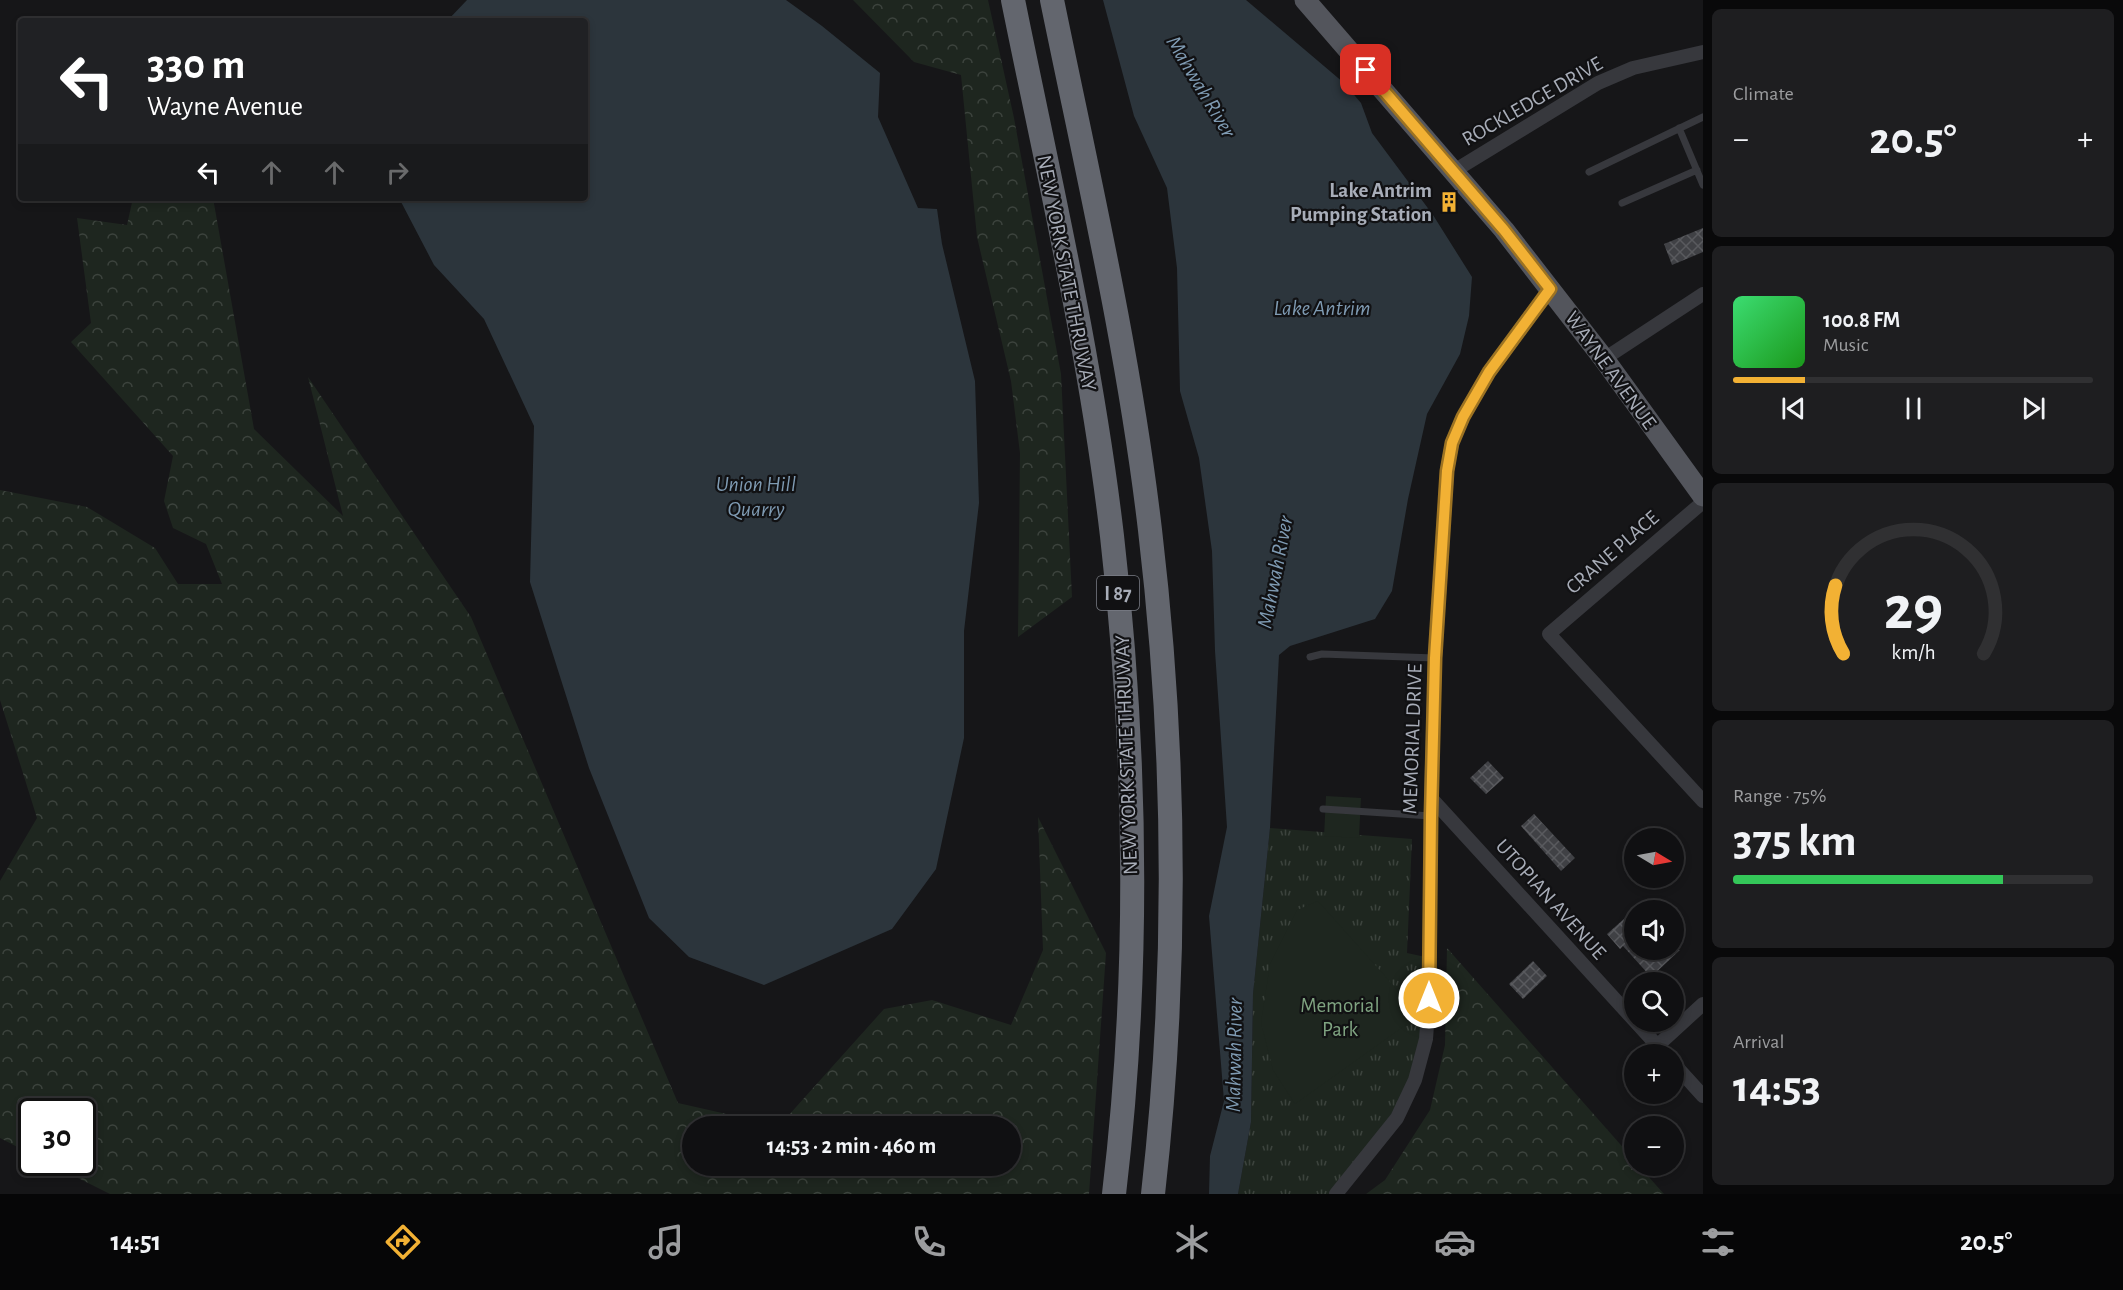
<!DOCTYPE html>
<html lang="en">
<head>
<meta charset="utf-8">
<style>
  :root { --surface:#101012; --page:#1e1e20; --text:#f1f3f6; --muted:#9c9d9f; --line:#303032; --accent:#f2b134 }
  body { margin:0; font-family:"Alegreya Sans",sans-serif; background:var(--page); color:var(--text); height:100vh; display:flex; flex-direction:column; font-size:22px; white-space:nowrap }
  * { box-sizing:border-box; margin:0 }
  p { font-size:20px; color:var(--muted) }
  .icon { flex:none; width:33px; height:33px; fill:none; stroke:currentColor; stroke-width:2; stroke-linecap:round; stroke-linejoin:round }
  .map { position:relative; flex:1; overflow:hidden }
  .panel { display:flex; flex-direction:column; gap:9px; padding:9px; background:#09090a; width:420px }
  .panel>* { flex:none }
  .hud { position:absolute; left:18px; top:18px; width:570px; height:183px; border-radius:6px; box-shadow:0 3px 9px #0003,0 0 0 2px var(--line); background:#202124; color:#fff; overflow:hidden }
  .needle { width:39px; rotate:100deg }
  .controls { position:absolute; left:1624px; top:828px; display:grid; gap:12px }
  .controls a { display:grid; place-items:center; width:60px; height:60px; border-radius:50%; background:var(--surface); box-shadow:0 3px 9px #0003,0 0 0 2px var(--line); font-size:30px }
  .speed { position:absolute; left:18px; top:1098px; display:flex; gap:12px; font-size:30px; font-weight:700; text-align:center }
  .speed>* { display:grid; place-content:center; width:78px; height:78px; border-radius:50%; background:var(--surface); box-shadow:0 3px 9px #0003,0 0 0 2px var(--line); line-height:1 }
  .speed .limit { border:3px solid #111; border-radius:9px; background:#fff; color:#111 }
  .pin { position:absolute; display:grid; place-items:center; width:51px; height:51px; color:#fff; margin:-26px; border-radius:12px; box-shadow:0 3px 9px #0006 }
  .me { position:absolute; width:66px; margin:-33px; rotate:0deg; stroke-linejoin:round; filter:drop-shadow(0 0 4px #0008) }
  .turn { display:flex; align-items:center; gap:21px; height:126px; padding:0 30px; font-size:27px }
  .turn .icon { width:78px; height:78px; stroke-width:2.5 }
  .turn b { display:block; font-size:42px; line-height:51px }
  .lanes { display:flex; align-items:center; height:57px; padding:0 30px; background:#0003; justify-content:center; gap:30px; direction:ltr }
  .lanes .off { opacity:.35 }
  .big { font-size:45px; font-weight:700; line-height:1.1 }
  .panel .widget { flex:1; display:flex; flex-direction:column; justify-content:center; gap:9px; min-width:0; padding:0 21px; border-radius:9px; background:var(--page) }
  .panel .dial { align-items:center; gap:0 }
  .dial svg { height:156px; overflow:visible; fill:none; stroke:var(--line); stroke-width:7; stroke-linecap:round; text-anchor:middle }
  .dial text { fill:var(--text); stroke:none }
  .song { display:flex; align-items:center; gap:18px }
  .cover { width:72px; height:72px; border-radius:9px; background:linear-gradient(135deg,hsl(140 70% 55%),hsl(120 70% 35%)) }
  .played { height:6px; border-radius:3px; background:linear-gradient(90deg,var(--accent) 20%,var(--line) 20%) }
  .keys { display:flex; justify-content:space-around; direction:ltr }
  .heat { display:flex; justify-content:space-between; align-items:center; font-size:33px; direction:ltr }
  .charge { height:9px; border-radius:4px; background:linear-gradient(90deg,#34c759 75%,var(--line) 0) }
  .trip { position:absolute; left:682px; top:1116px; width:339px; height:60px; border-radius:30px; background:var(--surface); box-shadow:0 3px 9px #0003,0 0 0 2px var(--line); font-weight:700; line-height:60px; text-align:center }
  .menu { display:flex; height:96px; justify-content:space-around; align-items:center; background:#060607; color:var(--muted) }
  .menu .icon { width:42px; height:42px }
  .menu .active { color:var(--accent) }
  .menu b { font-size:27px; color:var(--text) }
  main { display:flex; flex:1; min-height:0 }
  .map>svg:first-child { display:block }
</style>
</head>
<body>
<main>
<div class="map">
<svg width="1703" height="1194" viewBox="0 0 1703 1194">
  <defs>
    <pattern id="grass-tufts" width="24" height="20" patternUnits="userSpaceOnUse" patternTransform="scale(1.5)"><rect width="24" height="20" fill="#1e261f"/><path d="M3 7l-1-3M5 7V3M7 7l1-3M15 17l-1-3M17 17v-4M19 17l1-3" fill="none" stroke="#3c433d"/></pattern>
    <pattern id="forest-crowns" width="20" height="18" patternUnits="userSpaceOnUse" patternTransform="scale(1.5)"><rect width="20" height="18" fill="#1e261f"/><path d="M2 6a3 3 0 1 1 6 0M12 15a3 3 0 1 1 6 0" fill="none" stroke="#3c433d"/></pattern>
    <pattern id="building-cross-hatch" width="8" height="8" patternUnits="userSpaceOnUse" patternTransform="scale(1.5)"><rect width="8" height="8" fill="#404145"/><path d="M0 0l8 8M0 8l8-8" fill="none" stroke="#595a5e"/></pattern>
  </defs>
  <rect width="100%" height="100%" fill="#161618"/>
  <path fill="url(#grass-tufts)" d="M 1270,828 L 1412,839 L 1407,953 L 1430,958 L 1415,1080 L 1336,1194 L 1238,1194 L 1251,1122 L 1253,994 Z"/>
  <path fill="url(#forest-crowns)" fill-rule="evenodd" d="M 853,0 L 988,0 L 1014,118 L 1061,374 L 1072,597 L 1018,637 L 1020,453 L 1011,381 L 977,237 L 961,75 L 914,62 Z
    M 133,198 L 213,198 L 254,429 L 343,516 L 308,377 L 471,617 L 678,1103 L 779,1126 L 884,1009 L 932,1000 L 1011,1025 L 1043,950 L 1038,817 L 1106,953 L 1089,1194 L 110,1194 L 48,1163 L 82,1162 L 82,1112 L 32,1112 L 31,1154 L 0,1138 L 0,881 L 37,818 L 0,700 L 0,490 L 87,507 L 155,548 L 178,584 L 222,584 L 206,544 L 173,528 L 164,501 L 173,456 L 71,342 L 91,323 L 77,218 L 127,225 ZM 693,1126 L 1011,1126 L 1011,1166 L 693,1166 Z
    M 1447,948 L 1635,1161 L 1635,1166 L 1639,1166 L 1664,1194 L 1366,1194 L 1385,1180 L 1430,1110 L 1445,1045 Z"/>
  <path fill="#1e261f" d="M 1326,796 L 1361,798 L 1359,838 L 1324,836 Z
    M 1318,901 L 1410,1004 L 1407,1024 L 1295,1104 L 1273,1070 L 1261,1023 L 1270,964 L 1297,910 Z"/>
  <path fill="#2c353c" d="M 467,0 L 786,0 L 822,26 L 880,73 L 878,117 L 918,208 L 937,209 L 942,244 L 975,381 L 979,503 L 964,631 L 964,738 L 936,869 L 892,929 L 764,985 L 689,957 L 649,918 L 589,768 L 530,582 L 534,426 L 484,319 L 434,265 L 399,198 L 585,198 L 585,21 L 447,21 Z
    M 1103,0 L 1246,0 L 1344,83 L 1361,103 L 1372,133 L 1433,215 L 1472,277 L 1469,316 L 1460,354 L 1427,414 L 1408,499 L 1392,591 L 1375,619 L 1290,646 L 1279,655 L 1270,828 L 1253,994 L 1251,1122 L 1238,1194 L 1209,1194 L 1210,1156 L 1224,1101 L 1209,916 L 1227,827 L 1215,651 L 1212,551 L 1199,458 L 1180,391 L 1177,268 L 1167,188 L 1134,116 Z"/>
  <path fill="url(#building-cross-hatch)" d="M1442 202a7 7 0 1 1 14 0a7 7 0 1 1-14 0Z
    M 1703,228 L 1703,252 L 1672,265 L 1664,244 Z
    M 1488,761 L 1504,778 L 1486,794 L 1470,778 Z
    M 1534,814 L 1575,858 L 1561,871 L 1521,826 Z
    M 1625,918 L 1635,929 L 1635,950 L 1680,950 L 1651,977 L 1623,946 L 1620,949 L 1607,934 Z
    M 1533,961 L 1547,976 L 1523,999 L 1509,984 Z"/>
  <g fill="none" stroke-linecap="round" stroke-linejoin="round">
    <path stroke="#37383d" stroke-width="7" d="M 1679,128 L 1703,185
      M 1589,172 L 1703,117
      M 1622,203 L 1697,170
      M 1310,657 L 1322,654 L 1435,658
      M 1323,809 L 1431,816"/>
    <path stroke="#37383d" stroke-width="14" d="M 1454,171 L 1598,83 L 1633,68 L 1703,52
      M 1604,359 L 1703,294
      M 1703,502 L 1549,634 L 1703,801
      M 1431,798 L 1665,1054
      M 1657,1046 L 1703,1004
      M 1674,1064 L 1703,1096
      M 1336,1194 L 1397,1118 L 1415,1080 L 1426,1039 L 1429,998 L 1431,798 L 1435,658 L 1447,471 L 1452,443 L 1463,417 L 1489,372 L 1550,289"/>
    <path stroke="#53555c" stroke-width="21" d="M 1305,0 L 1504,230 L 1604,359 L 1703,496"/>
    <path stroke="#63666e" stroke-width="24" d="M 1013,0 C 1049,178 1091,356 1112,536 C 1137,754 1140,976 1114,1194
      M 1052,0 C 1088,176 1129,351 1150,530 C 1176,750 1178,974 1153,1194"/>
  </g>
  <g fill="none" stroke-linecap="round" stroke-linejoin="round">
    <g stroke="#9d7322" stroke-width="15">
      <path id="route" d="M 1366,70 L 1504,230 L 1550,289 L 1489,372 L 1463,417 L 1452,443 L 1447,471 L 1435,658 L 1431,816 L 1429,998"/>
    </g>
    <use href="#route" stroke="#f2b134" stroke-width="10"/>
  </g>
  <defs>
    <g id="building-bare" transform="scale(1.62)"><path d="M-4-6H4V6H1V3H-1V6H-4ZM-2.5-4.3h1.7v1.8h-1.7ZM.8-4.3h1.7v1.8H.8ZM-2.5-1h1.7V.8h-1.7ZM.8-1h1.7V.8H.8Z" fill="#f2b134" stroke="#111113" stroke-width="2.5" paint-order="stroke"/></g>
  </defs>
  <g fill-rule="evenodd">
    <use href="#building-bare" x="1449" y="202"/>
  </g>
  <g text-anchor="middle" stroke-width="4.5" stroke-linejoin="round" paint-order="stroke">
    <rect fill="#111113" stroke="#7b7e86" stroke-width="1.5" x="1097" y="576" width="42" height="34" rx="4.5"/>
    <g font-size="20" font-weight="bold" fill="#a8adb8">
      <text x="1118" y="600">I 87</text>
    </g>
    <g font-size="21" fill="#a8adb8" stroke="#111113">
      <text transform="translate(1532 101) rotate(-30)" y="7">ROCKLEDGE DRIVE</text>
      <text transform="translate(1067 273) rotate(79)" y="7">NEW YORK STATE THRUWAY</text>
      <text transform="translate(1611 370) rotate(54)" y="7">WAYNE AVENUE</text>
      <text transform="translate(1612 552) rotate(-41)" y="7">CRANE PLACE</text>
      <text transform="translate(1412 739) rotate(-88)" y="7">MEMORIAL DRIVE</text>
      <text transform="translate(1126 755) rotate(-92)" y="7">NEW YORK STATE THRUWAY</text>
      <text transform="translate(1551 899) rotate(48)" y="7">UTOPIAN AVENUE</text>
    </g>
    <g font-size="21" font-weight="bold" fill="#a8adb8" stroke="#111113" text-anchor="end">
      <text x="1432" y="197">Lake Antrim<tspan x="1432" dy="24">Pumping Station</tspan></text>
    </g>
    <g font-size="21" fill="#7fa381" stroke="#111113">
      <text x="1340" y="1012">Memorial<tspan x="1340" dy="24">Park</tspan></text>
    </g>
    <g font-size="22" font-style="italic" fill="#7f9bb3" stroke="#111113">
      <text transform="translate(1202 86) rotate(59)" y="8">Mahwah River</text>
      <text x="1322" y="315">Lake Antrim</text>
      <text x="756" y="491">Union Hill<tspan x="756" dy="25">Quarry</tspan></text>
      <text transform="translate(1274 572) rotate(-79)" y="8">Mahwah River</text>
      <text transform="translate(1233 1055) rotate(-89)" y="8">Mahwah River</text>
    </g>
  </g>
</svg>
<div class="controls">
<a><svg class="needle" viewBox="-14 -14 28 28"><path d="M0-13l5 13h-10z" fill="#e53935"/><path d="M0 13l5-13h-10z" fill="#9c9d9f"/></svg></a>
<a><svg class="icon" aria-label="sound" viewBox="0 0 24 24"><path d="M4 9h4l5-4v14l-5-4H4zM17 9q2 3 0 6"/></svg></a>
<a><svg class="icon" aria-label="search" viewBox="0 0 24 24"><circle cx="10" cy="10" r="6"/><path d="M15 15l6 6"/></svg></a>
<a>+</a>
<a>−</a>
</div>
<div class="speed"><div class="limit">30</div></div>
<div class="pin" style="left:1366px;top:70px;background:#d93025"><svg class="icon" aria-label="arrive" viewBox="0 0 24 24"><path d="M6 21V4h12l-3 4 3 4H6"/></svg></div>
<svg class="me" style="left:1429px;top:998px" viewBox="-20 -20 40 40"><circle r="17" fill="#f2b134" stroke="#fff" stroke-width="3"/><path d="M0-11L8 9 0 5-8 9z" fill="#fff"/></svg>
<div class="trip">14:53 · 2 min · 460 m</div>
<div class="hud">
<div class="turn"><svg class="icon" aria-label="left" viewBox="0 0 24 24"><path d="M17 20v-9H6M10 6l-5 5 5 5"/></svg><div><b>330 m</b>Wayne Avenue</div></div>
<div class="lanes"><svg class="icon" aria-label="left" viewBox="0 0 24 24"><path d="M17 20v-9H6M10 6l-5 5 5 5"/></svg><svg class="icon off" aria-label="ahead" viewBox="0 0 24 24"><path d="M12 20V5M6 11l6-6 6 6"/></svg><svg class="icon off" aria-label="ahead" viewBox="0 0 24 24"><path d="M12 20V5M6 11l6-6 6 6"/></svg><svg class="icon off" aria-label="right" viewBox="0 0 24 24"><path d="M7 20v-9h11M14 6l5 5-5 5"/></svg></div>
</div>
</div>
<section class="panel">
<div class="widget"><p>Climate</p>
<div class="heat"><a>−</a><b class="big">20.5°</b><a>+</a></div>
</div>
<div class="widget">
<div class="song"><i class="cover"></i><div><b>100.8 FM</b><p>Music</p></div></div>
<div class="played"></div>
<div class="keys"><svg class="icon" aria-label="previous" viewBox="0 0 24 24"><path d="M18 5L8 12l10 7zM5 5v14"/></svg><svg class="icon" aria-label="pause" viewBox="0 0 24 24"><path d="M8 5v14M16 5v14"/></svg><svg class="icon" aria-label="next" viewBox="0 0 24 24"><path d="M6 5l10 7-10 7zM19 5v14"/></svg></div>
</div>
<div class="widget dial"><svg viewBox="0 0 100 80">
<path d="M14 69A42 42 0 1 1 86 69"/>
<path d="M14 69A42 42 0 0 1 10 34" stroke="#f2b134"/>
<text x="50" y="56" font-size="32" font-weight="700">29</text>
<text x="50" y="72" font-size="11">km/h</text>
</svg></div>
<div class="widget"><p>Range · 75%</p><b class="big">375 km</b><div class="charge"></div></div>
<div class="widget"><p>Arrival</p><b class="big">14:53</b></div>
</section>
</main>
<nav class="menu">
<b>14:51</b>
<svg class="icon active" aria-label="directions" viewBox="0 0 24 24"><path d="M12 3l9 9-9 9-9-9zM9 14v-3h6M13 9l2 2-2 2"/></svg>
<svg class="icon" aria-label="music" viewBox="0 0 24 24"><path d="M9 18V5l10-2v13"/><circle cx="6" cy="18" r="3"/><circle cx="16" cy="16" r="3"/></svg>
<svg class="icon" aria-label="phone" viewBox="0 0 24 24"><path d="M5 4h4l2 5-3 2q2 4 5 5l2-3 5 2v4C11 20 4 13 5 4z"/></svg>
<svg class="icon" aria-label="climate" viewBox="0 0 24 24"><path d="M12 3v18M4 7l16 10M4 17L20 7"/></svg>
<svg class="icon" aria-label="car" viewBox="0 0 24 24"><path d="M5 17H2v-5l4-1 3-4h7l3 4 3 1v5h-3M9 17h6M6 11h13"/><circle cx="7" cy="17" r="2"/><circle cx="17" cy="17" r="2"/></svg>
<svg class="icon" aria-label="filters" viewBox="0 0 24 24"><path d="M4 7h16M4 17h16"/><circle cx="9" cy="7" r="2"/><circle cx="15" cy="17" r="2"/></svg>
<b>20.5°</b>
</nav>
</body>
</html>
